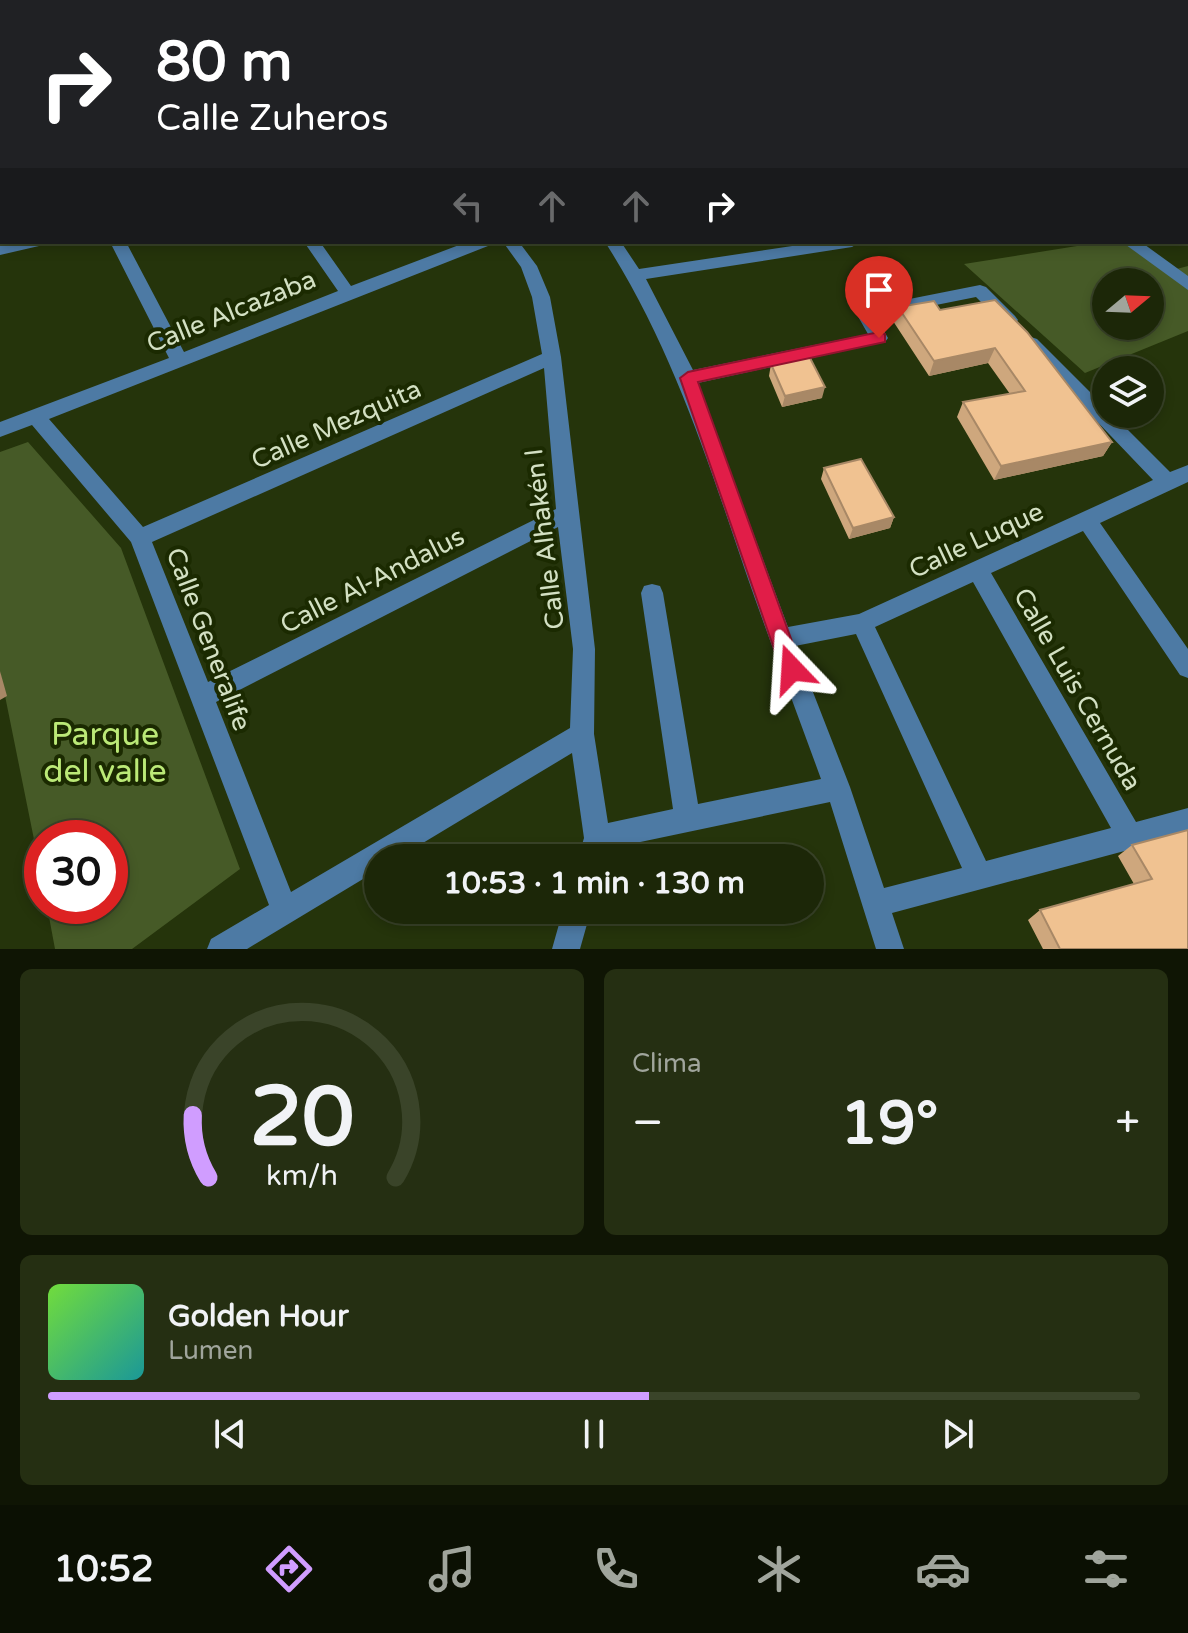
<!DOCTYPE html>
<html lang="es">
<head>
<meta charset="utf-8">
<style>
  :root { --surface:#1c2708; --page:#252f12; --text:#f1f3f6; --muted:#a0a59c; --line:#3a4429; --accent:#d09dff }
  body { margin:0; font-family:"Varela Round",sans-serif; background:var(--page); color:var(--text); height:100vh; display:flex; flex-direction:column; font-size:30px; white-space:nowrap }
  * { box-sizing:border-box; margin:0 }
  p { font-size:26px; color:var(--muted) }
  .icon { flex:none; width:44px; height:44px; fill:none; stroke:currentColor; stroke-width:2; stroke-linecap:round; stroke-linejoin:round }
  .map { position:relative; height:949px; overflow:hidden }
  .details { display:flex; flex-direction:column; gap:20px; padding:20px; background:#0f1504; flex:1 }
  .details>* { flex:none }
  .banner { position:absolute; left:0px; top:0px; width:1188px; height:244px; box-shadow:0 4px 12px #0003,0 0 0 2px var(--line); background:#202124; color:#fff; overflow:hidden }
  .needle { width:52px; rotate:71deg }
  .tools { position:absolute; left:1092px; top:268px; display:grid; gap:16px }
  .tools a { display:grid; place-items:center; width:72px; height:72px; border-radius:50%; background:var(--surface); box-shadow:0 4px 12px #0003,0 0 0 2px var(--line); font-size:40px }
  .speed { position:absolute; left:24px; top:820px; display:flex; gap:16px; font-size:40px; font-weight:700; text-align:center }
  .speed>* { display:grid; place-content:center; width:104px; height:104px; border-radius:50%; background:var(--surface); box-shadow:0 4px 12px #0003,0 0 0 2px var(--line); line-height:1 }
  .speed .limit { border:12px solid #d22; background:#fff; color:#111 }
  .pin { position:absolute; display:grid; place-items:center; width:68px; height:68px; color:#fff; margin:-82px -34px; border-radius:50% 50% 50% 0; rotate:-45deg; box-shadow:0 0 8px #0007 }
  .pin .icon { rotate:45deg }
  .me { position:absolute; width:88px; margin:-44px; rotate:340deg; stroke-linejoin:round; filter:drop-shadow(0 0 6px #0008) }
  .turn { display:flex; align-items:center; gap:28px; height:168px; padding:0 24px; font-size:36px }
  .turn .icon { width:104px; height:104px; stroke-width:2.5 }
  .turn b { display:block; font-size:56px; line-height:68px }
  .lanes { display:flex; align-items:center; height:76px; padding:0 24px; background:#0003; justify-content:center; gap:40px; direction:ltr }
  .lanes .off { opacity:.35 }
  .big { font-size:60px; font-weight:700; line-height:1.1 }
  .details .widget { flex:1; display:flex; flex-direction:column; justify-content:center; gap:12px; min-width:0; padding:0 28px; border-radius:12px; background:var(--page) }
  .details .dial { align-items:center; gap:0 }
  .dial svg { height:208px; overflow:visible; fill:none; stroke:var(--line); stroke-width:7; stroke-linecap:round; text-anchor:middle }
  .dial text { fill:var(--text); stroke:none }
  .song { display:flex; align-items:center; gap:24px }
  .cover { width:96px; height:96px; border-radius:12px; background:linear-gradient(135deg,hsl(100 70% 55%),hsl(180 70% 35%)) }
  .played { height:8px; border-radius:4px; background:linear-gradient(90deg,var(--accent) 55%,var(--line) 55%) }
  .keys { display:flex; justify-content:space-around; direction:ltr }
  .heat { display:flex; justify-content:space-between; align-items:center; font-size:44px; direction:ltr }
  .details .tiles { flex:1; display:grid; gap:20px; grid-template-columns:1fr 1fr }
  .widget:last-child { grid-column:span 2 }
  .trip { position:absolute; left:364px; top:844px; width:460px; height:80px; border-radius:40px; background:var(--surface); box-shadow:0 4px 12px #0003,0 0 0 2px var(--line); font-weight:700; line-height:80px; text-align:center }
  .tabs { display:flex; height:128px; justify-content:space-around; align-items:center; background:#0b1003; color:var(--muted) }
  .tabs .icon { width:56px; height:56px }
  .tabs .active { color:var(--accent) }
  .tabs b { font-size:36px; color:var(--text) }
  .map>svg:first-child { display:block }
</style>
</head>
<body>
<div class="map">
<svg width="1188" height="949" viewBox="0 0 1188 949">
  <rect width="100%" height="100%" fill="#25340b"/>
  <path fill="#465a27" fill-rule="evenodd" d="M 1102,242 L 1130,242 L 1169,271 L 1188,266 L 1188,331 L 1085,373 L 964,264 ZM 1106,282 L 1150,282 L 1150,326 L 1106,326 Z
    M 28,442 L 121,548 L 240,869 L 132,949 L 55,949 L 47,906 L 110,906 L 110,838 L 42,838 L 42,879 L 0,671 L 0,452 Z"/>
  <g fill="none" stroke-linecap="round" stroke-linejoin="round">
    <path fill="#4d7aa4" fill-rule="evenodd" d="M 174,0 L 186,0 L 187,2 L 175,2 Z
      M 248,0 L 268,0 L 247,2 Z
      M 382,0 L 395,0 L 396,2 L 383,2 Z
      M 448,0 L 465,0 L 447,2 Z
      M 649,0 L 666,0 L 648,2 Z
      M 701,0 L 717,0 L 700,2 Z
      M 754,0 L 770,0 L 753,2 Z
      M 862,0 L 875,0 L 876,2 L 863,2 Z
      M 994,0 L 1007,0 L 1008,2 L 995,2 Z
      M 1126,0 L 1140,0 L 1141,2 L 1127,2 Z
      M 1186,33 L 1188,34 L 1188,43 L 1186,42 Z
      M 0,54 L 2,54 L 2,62 L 0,62 Z
      M 1186,84 L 1188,84 L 1188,92 L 1186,92 Z
      M 0,119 L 2,119 L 2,127 L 0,127 Z
      M 1186,207 L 1188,207 L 1188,217 L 1186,217 Z
      M 0,218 L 2,218 L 2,228 L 0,228 Z
      M 12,242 L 41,242 L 39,246 L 0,255 L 0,245 Z
      M 110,242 L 126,242 L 184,352 L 338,291 L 304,242 L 320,242 L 351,286 L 467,242 L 490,242 L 488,246 L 49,419 L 143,527 L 542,354 L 532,297 L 521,267 L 503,242 L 519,242 L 537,266 L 550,297 L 561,357 L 595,649 L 594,734 L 608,823 L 673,809 L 641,593 L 644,586 L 652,584 L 660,586 L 663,593 L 698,804 L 821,779 C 796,710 770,642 746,573 C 707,458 671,345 605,242 L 621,242 L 639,269 L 819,242 L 860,242 L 852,247 L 646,279 L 693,370 L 868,334 L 856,313 L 859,309 L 980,285 L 986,287 L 1015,316 L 1018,320 L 1015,324 L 1003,324 L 976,297 L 876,317 L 888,338 L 885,342 L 698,383 L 779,603 L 788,627 L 859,614 L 1153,480 L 1022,343 L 1031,337 L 1037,339 L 1106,408 L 1106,414 L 1112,414 L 1170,472 L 1188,465 L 1188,482 L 1100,523 L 1188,649 L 1188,678 L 1180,675 L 1083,531 L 991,573 L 1136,822 L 1188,808 L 1188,834 L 892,913 L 904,949 L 876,949 L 830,802 L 607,849 L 604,858 L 578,858 L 584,838 L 572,753 L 398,858 L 378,858 L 378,870 L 247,949 L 207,949 L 211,939 L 269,905 L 131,542 L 32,425 L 0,437 L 0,422 L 169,358 ZM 544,368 L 556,509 L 208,682 L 152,542 ZM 558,527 L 573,649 L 570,728 L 291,892 L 216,702 ZM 973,582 L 1111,828 L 986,861 L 875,627 ZM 856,634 L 962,868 L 884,888 L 850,787 L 795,646 Z
      M 1122,242 L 1141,242 L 1188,276 L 1188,290 Z
      M 563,910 L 591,910 L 580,949 L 552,949 Z"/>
  </g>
  <path fill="#cea77d" d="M 995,300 L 1112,442 L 1103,456 L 994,480 L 957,417 L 963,402 L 1010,394 L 988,363 L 929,376 L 893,321 L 898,307 L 940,310 Z
    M 771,364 L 822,398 L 782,407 L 769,376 Z
    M 824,468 L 894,517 L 890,528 L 849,539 L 821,479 Z
    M 1188,830 L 1188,949 L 1043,949 L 1028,920 L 1040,910 L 1134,884 L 1118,856 L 1132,845 Z"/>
  <path fill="#a88866" d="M 2,28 L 2,51 L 0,51 L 0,29 Z
    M 995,348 L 988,363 L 929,376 L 934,361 Z
    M 825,387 L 822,398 L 782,407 L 785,396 Z
    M 1112,442 L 1103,456 L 994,480 L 1001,466 Z
    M 894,517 L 890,528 L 849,539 L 853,528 Z
    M 0,671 L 7,696 L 0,700 Z"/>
  <path fill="#f0c291" stroke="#a88866" stroke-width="2" d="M 0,0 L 139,0 L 140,1 L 2,2 L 2,28 L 0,29 Z
    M 995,300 L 1027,332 L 1112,442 L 1001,466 L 963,402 L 1025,391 L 995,348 L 934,361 L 898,307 L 934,301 L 940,310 Z
    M 809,356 L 825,387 L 785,396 L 771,364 Z
    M 861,459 L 894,517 L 853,528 L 824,468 Z
    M 1188,830 L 1188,949 L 1060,949 L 1040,910 L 1152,879 L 1132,845 Z"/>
  <path fill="#e11d48" stroke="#92132f" stroke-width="2" d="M 879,332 L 885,334 L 885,342 L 698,382 L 802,669 L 799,676 L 792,678 L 784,676 L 781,669 L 680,378 L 688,372 Z"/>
  <g text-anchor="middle" stroke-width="8" stroke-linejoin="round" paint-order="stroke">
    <g font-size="26" fill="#d3e0c3" stroke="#1b2a01">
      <text transform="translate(231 311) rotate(-22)" y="9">Calle Alcazaba</text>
      <text transform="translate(336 424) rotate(-24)" y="9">Calle Mezquita</text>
      <text transform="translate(544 539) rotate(-97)" y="9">Calle Alhakén I</text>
      <text transform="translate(976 540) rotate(-25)" y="9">Calle Luque</text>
      <text transform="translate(372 580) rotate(-27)" y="9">Calle Al-Andalus</text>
      <text transform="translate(209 639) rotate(69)" y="9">Calle Generalife</text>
      <text transform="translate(1078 689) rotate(60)" y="9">Calle Luis Cernuda</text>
    </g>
    <g font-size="32" fill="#bbe977" stroke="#1b2a01">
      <text x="105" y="745">Parque<tspan x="105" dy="37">del valle</tspan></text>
    </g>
  </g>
</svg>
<div class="tools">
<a><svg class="needle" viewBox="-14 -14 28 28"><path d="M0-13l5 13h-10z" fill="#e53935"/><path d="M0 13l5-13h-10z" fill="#a0a59c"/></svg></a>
<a><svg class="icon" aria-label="layers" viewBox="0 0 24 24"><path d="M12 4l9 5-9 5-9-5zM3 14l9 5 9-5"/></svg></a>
</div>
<div class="speed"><div class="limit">30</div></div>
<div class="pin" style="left:879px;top:338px;background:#d93025"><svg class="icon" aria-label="arrive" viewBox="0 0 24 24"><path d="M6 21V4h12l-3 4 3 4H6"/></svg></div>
<svg class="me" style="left:792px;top:669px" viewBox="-20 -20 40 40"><path d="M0-17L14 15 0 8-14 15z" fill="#e11d48" stroke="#fff" stroke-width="4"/></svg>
<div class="trip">10:53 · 1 min · 130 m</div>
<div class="banner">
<div class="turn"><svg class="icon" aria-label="right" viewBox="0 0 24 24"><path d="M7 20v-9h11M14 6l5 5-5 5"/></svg><div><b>80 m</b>Calle Zuheros</div></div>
<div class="lanes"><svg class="icon off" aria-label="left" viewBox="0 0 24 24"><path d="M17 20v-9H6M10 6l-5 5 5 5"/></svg><svg class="icon off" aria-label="ahead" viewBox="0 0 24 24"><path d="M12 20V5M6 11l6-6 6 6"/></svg><svg class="icon off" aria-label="ahead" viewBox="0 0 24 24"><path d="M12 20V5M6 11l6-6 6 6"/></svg><svg class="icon" aria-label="right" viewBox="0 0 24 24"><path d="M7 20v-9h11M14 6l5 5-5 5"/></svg></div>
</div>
</div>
<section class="details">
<div class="tiles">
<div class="widget dial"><svg viewBox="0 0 100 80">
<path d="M14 69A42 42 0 1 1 86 69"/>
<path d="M14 69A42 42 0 0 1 8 45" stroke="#d09dff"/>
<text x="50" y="56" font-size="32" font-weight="700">20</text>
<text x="50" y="72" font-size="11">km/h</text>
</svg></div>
<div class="widget"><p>Clima</p>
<div class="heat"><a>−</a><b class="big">19°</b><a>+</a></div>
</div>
<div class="widget">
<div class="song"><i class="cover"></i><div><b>Golden Hour</b><p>Lumen</p></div></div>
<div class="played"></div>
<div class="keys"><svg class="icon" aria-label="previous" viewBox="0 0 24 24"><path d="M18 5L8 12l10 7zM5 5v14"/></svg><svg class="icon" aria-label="pause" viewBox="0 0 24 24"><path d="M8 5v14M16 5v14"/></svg><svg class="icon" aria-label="next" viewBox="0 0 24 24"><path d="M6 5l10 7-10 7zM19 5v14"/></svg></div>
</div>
</div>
</section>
<nav class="tabs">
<b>10:52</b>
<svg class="icon active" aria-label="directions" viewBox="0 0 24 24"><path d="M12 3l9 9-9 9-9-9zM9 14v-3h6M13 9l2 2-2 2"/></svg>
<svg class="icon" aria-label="music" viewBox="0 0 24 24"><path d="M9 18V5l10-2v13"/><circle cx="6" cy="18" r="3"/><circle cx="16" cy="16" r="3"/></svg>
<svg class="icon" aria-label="phone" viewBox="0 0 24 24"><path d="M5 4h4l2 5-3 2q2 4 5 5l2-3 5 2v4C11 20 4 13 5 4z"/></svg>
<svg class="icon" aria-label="climate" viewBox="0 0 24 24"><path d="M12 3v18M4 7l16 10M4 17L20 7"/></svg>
<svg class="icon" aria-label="car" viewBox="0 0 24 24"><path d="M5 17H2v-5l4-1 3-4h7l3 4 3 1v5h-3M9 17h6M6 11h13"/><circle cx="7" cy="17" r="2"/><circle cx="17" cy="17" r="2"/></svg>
<svg class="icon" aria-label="filters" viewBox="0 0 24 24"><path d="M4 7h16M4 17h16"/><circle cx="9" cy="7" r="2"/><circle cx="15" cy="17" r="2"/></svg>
</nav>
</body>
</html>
